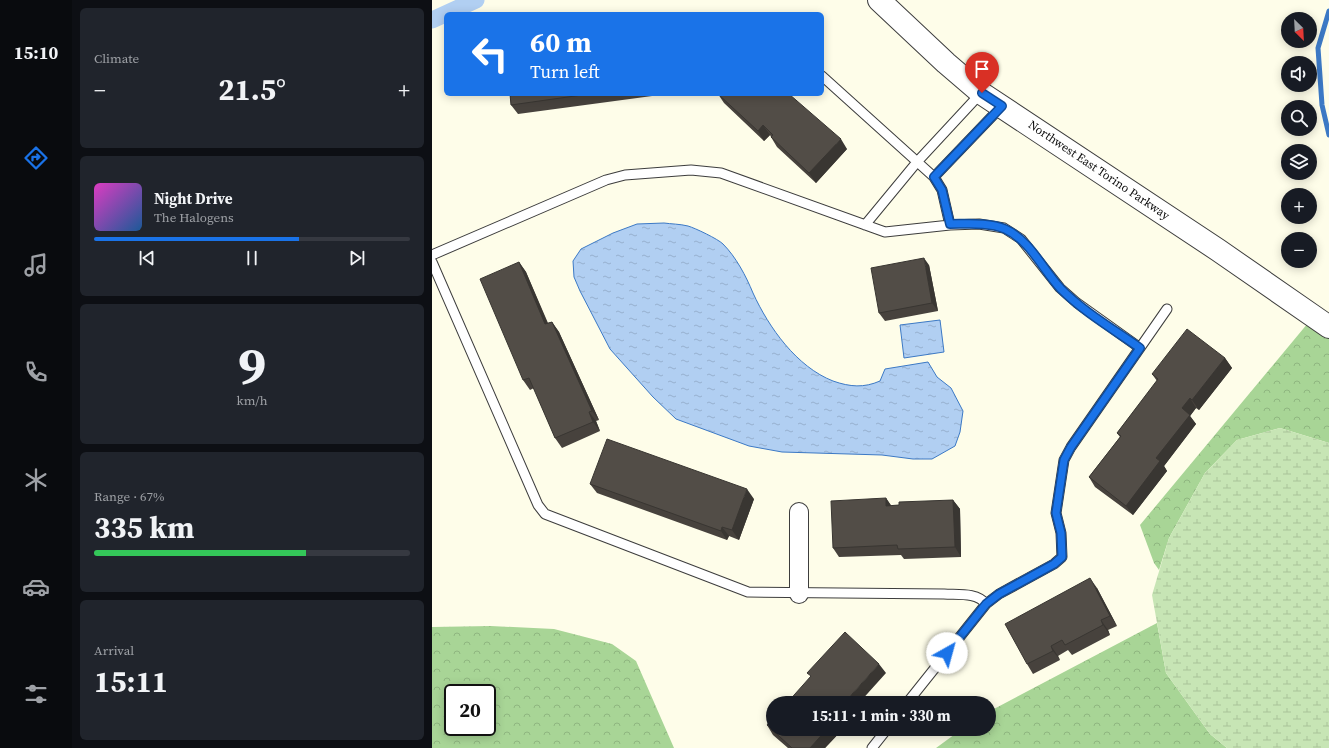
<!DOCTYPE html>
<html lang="en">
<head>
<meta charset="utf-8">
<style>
  :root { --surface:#171b24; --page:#20242c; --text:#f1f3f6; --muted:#9ea1a6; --line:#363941; --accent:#1a73e8 }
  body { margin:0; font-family:"Source Serif 4",serif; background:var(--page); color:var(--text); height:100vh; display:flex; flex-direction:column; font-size:15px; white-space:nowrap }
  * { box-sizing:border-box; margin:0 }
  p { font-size:13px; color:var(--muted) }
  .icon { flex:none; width:22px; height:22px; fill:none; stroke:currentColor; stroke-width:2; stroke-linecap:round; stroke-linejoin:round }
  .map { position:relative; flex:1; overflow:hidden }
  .sheet { display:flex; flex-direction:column; gap:8px; padding:8px; background:#0d0f14; width:360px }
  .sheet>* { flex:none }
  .top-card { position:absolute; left:12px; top:12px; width:380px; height:84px; border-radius:6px; box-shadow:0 2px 10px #0003; background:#1a73e8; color:#fff; overflow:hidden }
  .needle { width:26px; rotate:156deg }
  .controls { position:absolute; left:849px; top:12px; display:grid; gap:8px }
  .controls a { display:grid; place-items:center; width:36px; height:36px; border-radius:50%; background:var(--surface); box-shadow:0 2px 10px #0003; font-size:20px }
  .speed { position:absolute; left:12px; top:684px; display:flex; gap:8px; font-size:20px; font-weight:700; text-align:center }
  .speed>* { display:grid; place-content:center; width:52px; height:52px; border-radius:50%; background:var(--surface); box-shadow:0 2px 10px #0003; line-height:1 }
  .speed .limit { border:2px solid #111; border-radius:6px; background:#fff; color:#111 }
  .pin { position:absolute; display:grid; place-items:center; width:34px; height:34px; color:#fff; margin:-41px -17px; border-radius:50% 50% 50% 0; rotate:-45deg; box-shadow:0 0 4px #0007 }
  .pin .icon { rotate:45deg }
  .me { position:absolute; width:44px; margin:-22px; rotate:38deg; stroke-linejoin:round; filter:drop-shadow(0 0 3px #0008) }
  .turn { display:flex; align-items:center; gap:14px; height:84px; padding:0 20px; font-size:18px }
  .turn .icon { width:52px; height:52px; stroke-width:2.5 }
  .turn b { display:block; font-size:28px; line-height:34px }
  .big { font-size:30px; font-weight:700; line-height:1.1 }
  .sheet .card { flex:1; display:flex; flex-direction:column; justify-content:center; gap:6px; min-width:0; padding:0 14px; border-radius:6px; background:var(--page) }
  .sheet .dial { align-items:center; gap:0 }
  .dial b { font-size:52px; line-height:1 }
  .song { display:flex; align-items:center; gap:12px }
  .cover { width:48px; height:48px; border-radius:6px; background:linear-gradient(135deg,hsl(310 70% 55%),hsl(210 70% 35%)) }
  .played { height:4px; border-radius:2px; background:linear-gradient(90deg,var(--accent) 65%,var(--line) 65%) }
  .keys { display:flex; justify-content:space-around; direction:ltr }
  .heat { display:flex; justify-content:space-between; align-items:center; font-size:22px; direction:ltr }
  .charge { height:6px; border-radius:3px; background:linear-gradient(90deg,#34c759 67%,var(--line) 0) }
  .trip { position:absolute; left:334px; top:696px; width:230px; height:40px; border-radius:20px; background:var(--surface); box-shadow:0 2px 10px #0003; font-weight:700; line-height:40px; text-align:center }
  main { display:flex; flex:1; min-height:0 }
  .dock { display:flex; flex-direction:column; width:72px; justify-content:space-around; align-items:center; background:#090b0e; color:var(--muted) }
  .dock .icon { width:28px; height:28px }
  .dock .selected { color:var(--accent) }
  .dock b { font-size:18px; color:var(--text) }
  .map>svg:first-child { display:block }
</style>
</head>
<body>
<main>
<nav class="dock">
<b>15:10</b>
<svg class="icon selected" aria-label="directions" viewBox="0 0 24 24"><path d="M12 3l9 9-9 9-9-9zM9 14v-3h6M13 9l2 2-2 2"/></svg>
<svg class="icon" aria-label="music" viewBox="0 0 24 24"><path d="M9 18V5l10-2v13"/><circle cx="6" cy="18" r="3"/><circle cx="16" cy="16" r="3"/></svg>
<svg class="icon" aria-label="phone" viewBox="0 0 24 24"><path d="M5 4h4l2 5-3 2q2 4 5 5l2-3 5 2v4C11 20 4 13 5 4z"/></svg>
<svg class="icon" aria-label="climate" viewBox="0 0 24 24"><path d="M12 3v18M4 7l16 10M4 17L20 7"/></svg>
<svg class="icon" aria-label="car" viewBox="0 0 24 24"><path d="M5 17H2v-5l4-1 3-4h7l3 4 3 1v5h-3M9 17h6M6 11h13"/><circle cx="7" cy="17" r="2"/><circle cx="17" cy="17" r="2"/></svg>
<svg class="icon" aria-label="filters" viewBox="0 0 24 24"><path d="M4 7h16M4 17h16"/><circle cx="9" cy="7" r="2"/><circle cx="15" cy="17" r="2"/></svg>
</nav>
<section class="sheet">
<div class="card"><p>Climate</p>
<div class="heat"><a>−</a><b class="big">21.5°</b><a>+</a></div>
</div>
<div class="card">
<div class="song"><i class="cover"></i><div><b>Night Drive</b><p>The Halogens</p></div></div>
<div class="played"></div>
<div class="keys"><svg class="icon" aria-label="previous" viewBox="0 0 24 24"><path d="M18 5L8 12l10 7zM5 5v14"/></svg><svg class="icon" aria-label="pause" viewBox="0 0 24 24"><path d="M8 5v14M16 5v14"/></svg><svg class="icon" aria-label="next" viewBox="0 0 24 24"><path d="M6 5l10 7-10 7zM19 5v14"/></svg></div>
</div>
<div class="card dial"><b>9</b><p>km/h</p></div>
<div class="card"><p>Range · 67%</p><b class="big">335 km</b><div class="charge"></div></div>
<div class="card"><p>Arrival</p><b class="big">15:11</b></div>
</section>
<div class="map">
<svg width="897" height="748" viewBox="0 0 897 748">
  <defs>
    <pattern id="forest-crowns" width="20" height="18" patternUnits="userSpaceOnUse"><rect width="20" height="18" fill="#a8d596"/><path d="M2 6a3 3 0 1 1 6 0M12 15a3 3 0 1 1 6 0" fill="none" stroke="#8fb680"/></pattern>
    <pattern id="wetland-marsh" width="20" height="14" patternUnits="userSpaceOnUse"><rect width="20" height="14" fill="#c7e5b5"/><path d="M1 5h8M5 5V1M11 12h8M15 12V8" fill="none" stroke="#aac39a"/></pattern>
    <pattern id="water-ripples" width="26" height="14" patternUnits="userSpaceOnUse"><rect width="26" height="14" fill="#b1cff2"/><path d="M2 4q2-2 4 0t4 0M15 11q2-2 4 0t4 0" fill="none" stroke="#97b0ce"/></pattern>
  </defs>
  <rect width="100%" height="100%" fill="#fefde9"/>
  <path fill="url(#forest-crowns)" fill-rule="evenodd" d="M 876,323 L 897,338 L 897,443 L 848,428 L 805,440 L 773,473 L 737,538 L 727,570 L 722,563 L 708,525 Z
    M 725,623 L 734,673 L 778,734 L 795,748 L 504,748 L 530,729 L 557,729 L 557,712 L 560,710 Z
    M 59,626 L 122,629 L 180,644 L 204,661 L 242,748 L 0,748 L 0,627 ZM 21,693 L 55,693 L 55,727 L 21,727 Z"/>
  <path fill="url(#wetland-marsh)" d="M 848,428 L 897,443 L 897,748 L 795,748 L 778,734 L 734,673 L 720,595 L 737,538 L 773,473 L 805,440 Z"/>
  <path fill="url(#water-ripples)" stroke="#3c79c5" d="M 232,223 C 239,224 248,224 256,226 C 263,228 286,239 291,244 C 304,257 314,276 321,293 C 337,328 365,367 401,381 C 418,387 432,388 448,381 L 453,369 L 496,362 L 505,377 L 519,388 L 531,411 L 528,432 L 523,446 L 500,459 L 481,459 L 450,455 L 350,452 L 317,446 L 244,419 L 221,397 L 178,349 L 148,291 L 142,277 L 141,261 L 149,249 L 181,233 L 205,224 Z
    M 508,320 L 512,352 L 472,358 L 468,325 Z"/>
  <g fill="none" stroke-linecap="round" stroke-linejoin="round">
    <path stroke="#3c79c5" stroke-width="5" d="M 897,11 L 886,48 L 890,105 L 897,135"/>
    <path stroke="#b1cff2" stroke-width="17" d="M 0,20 L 44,0"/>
    <g stroke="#3d3d3d" stroke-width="11">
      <path id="service" d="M 390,76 L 502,177 L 510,190 L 518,225
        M 502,177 L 570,106
        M 433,225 L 485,162 L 549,93
        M 0,255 L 174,180 L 193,175 L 259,170 L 289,173 L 453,232 L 518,225 L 547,224 L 572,228 L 589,239 L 628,288 L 645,303 L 708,348
        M 0,262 L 106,505 L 113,514 L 316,592 L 512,594 C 525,595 545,592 554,604
        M 475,703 L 554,604 L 567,594 L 622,564 L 630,557 L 629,533 L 624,513 L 632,460 L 639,447 L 735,309
        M 440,748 L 455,729"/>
    </g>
    <g stroke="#3d3d3d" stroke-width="20">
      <path id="minor" d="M 367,594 L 367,512"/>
    </g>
    <g stroke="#3d3d3d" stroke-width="24">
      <path id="tertiary" d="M 447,0 L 514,63 L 549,93 L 786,250 L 897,327"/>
    </g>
    <use href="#service" stroke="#fff" stroke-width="9"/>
    <use href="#minor" stroke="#fff" stroke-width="18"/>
    <use href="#tertiary" stroke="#fff" stroke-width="22"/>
  </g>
  <path fill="#47423d" d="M 78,94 L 235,94 L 86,114 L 79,105 Z
    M 286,94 L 415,149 L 384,183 L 345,147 L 339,137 L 338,135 L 332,141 L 292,103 Z
    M 87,262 L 94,272 L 116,323 L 120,322 L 127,332 L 167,420 L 164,421 L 168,431 L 130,448 L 123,438 L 102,388 L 98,390 L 91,380 Z
    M 497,265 L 506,311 L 453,321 L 447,313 Z
    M 793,358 L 800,368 L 767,410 L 764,408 L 758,416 L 764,424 L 732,466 L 735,471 L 701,515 L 663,487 L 657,477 L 688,437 L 685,433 L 725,381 L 720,374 Z
    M 158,484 L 322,499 L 307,540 L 297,536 L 295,540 L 165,493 Z
    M 454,498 L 459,506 L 521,500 L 528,509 L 529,557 L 472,559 L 469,555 L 407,557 L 401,548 Z
    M 665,588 L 685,626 L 676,630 L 678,635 L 640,655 L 636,650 L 626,656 L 628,660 L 601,674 L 595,664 Z
    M 335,725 L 341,729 L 411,729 L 393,748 L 356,748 L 341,735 Z"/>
  <path fill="#393632" d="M 331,125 L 338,135 L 332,141 L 326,131 Z
    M 409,139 L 415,149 L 384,183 L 377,173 Z
    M 492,258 L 497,265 L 506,311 L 500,303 Z
    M 87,262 L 94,272 L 120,334 L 113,324 Z
    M 120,322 L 127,332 L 167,420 L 160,411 Z
    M 793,358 L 800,368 L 767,410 L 760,400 Z
    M 758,398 L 764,408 L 758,416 L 764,424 L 732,466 L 735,471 L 701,515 L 694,506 L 724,458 L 750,408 Z
    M 157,412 L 164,421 L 168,431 L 161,422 Z
    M 315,489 L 322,499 L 307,540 L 300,530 Z
    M 454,498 L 461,508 L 454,506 Z
    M 521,500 L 528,509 L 529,557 L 523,547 Z
    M 290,527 L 297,536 L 295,540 L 289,531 Z
    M 658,578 L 665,588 L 685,626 L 678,616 Z
    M 669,620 L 676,630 L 678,635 L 671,625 Z
    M 619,646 L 626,656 L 628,660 L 621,651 Z
    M 447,664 L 454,673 L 427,703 L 412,703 Z
    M 395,729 L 411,729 L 393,748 L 378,748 Z"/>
  <path fill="#524d47" stroke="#393632" d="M 78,94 L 157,94 L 79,105 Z
    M 286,94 L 357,94 L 409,139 L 377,173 L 339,137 L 341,135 L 331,125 L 326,131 Z
    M 492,258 L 500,303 L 447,313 L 439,268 Z
    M 87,262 L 113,324 L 120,322 L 160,411 L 157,412 L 161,422 L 123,438 L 97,378 L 91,380 L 48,279 Z
    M 755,329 L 793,358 L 760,400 L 758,398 L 750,408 L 758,415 L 724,458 L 728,461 L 694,506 L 657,477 L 689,436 L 685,433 L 726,379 L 720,374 Z
    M 175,439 L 315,489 L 300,530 L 290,527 L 289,531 L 158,484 Z
    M 454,498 L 454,506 L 467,505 L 467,502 L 521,500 L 523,547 L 466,549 L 465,545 L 401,548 L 399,501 Z
    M 658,578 L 678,616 L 669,620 L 671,625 L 633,645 L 630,640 L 619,646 L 621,651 L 595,664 L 573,624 Z
    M 413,632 L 447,664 L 412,703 L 355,703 L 379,676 L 375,673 Z
    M 341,718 L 341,729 L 395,729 L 378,748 L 360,748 L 335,725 Z"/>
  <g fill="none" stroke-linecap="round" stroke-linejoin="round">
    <g stroke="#114b97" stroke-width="10">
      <path id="route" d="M 515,653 L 554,604 L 567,594 L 622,564 L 630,557 L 629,533 L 624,513 L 632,460 L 639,447 L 708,348 C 681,329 652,312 629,289 C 611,270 598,240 573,229 C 557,222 535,224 518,224 L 510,190 L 502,177 L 570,106 L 550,93"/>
    </g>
    <use href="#route" stroke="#1a73e8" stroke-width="7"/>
  </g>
  <g text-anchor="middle" stroke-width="4" stroke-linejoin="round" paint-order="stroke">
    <g font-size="12" fill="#0a0a0a" stroke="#fff">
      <text transform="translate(667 170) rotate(34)" y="4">Northwest East Torino Parkway</text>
    </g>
  </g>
</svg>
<div class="controls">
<a><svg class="needle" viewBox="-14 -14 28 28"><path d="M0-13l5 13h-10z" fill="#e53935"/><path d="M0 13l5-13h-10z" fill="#9ea1a6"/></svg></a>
<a><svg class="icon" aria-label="sound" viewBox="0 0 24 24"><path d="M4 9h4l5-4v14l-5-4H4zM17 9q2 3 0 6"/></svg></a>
<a><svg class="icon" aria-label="search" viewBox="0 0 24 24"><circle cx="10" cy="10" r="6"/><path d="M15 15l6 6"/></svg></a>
<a><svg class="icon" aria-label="layers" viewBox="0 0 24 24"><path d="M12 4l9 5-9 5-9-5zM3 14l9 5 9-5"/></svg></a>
<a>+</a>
<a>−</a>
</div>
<div class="speed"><div class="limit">20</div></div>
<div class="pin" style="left:550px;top:93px;background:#d93025"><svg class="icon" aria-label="arrive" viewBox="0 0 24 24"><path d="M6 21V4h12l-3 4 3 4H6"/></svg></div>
<svg class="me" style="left:515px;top:653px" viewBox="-20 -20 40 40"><circle r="19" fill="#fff"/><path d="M0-13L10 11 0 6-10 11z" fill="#1a73e8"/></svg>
<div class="trip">15:11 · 1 min · 330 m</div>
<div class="top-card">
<div class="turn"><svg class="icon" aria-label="left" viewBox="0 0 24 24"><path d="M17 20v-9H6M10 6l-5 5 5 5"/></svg><div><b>60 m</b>Turn left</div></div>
</div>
</div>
</main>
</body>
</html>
